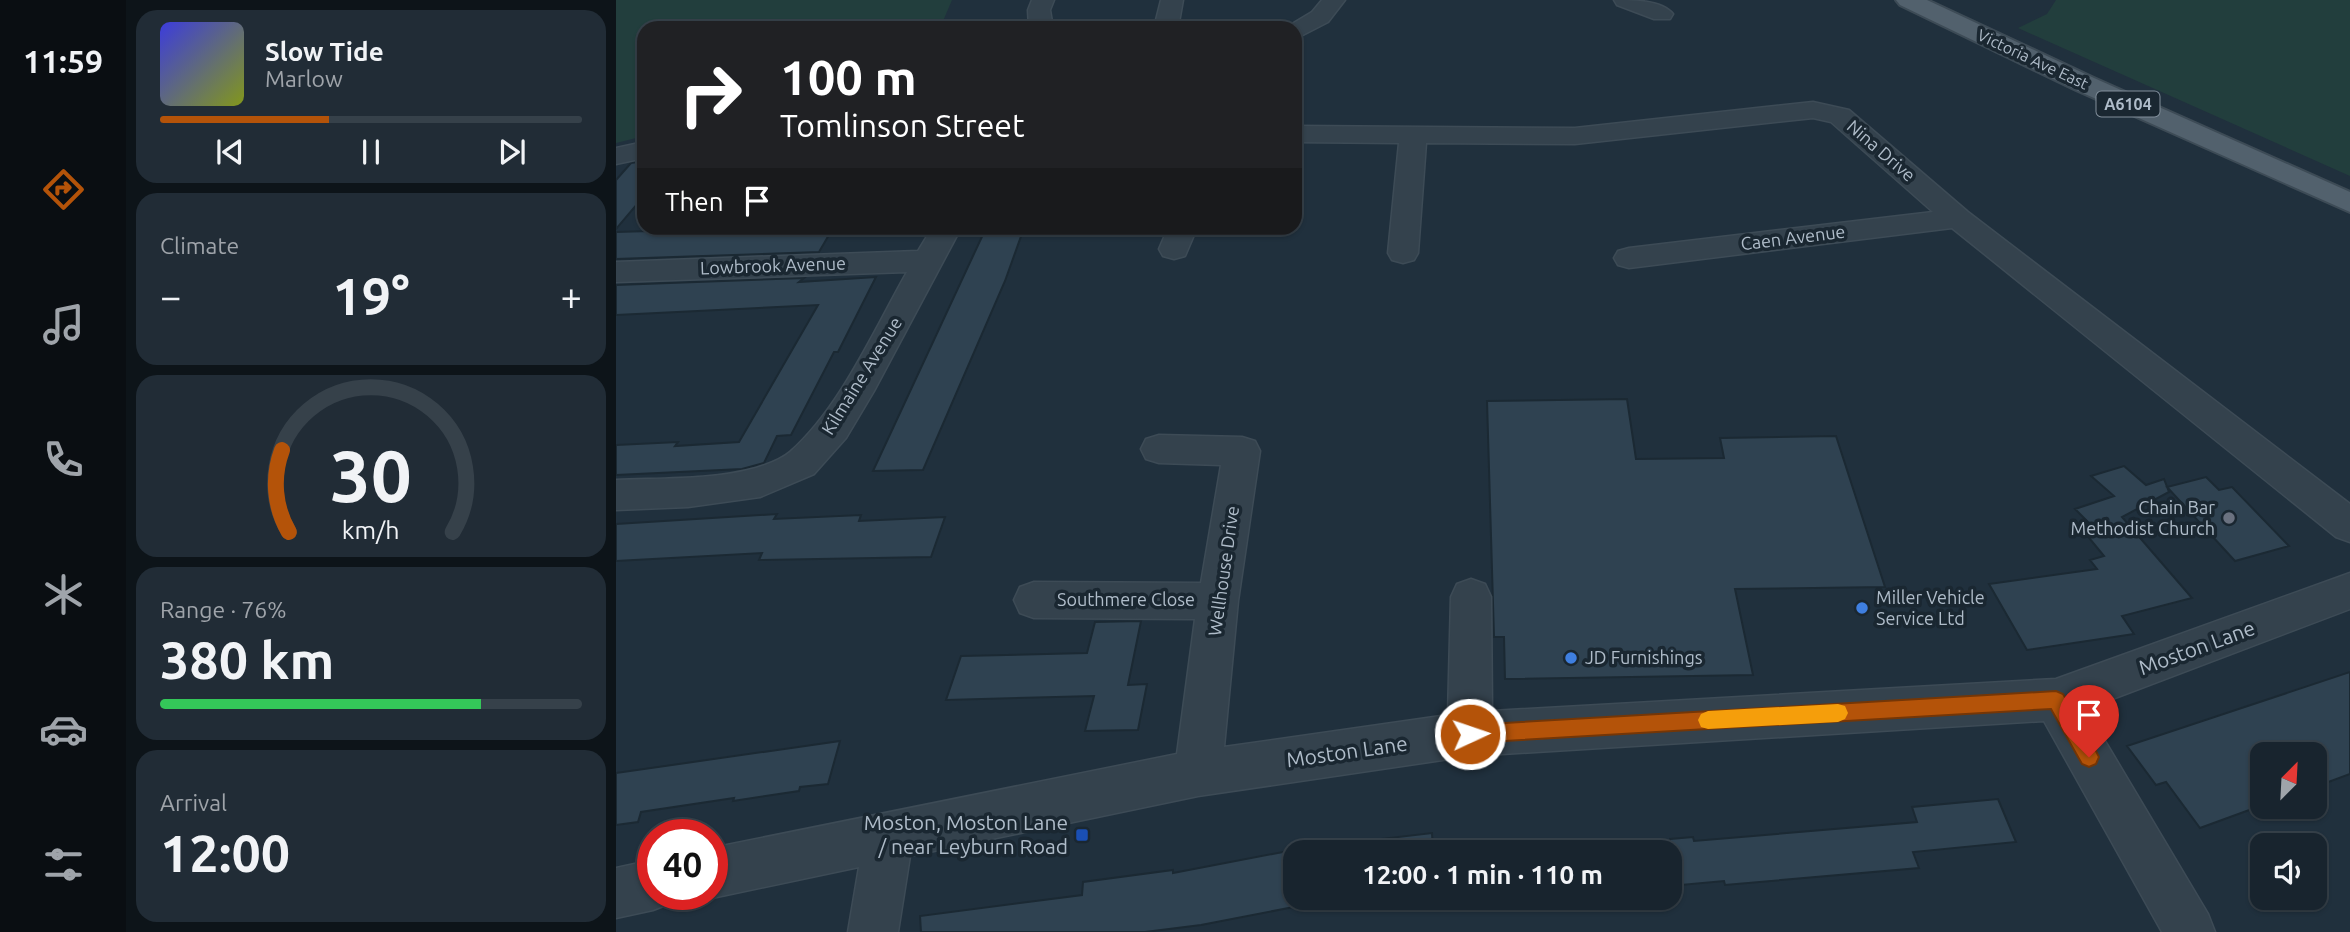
<!DOCTYPE html>
<html lang="en">
<head>
<meta charset="utf-8">
<style>
  :root { --surface:#18242e; --page:#212c36; --text:#f1f3f6; --muted:#9fa4aa; --line:#36414a; --accent:#b45309 }
  body { margin:0; font-family:Ubuntu,sans-serif; background:var(--page); color:var(--text); height:100vh; display:flex; flex-direction:column; font-size:26px; white-space:nowrap }
  * { box-sizing:border-box; margin:0 }
  p { font-size:23px; color:var(--muted) }
  .icon { flex:none; width:38px; height:38px; fill:none; stroke:currentColor; stroke-width:2; stroke-linecap:round; stroke-linejoin:round }
  .map { position:relative; flex:1; overflow:hidden }
  .details { display:flex; flex-direction:column; gap:10px; padding:10px; background:#0d1419; width:490px }
  .details>* { flex:none }
  .hud { position:absolute; left:21px; top:21px; width:665px; height:214px; border-radius:21px; box-shadow:0 2px 5px #0004,0 0 0 2px var(--line); background:#202124; color:#fff; overflow:hidden }
  .needle { width:46px; rotate:24deg }
  .tools { position:absolute; left:1634px; top:742px; display:grid; gap:14px }
  .tools a { display:grid; place-items:center; width:77px; height:77px; border-radius:14px; background:var(--surface); box-shadow:0 2px 5px #0004,0 0 0 2px var(--line); font-size:35px }
  .speed { position:absolute; left:21px; top:819px; display:flex; gap:14px; font-size:35px; font-weight:700; text-align:center }
  .speed>* { display:grid; place-content:center; width:91px; height:91px; border-radius:50%; background:var(--surface); box-shadow:0 2px 5px #0004,0 0 0 2px var(--line); line-height:1 }
  .speed .limit { border:10px solid #d22; background:#fff; color:#111 }
  .pin { position:absolute; display:grid; place-items:center; width:60px; height:60px; color:#fff; margin:-72px -30px; border-radius:50% 50% 50% 0; rotate:-45deg; box-shadow:0 0 7px #0007 }
  .pin .icon { rotate:45deg }
  .me { position:absolute; width:77px; margin:-38px; rotate:87deg; stroke-linejoin:round; filter:drop-shadow(0 0 5px #0008) }
  .turn { display:flex; align-items:center; gap:24px; height:147px; padding:0 28px; font-size:32px }
  .turn .icon { width:91px; height:91px; stroke-width:2.5 }
  .turn b { display:block; font-size:49px; line-height:60px }
  .then { display:flex; align-items:center; height:66px; padding:0 28px; background:#0003; gap:14px; font-size:26px }
  .big { font-size:52px; font-weight:700; line-height:1.1 }
  .details .tile { flex:1; display:flex; flex-direction:column; justify-content:center; gap:10px; min-width:0; padding:0 24px; border-radius:21px; background:var(--page) }
  .details .dial { align-items:center; gap:0 }
  .dial svg { height:182px; overflow:visible; fill:none; stroke:var(--line); stroke-width:7; stroke-linecap:round; text-anchor:middle }
  .dial text { fill:var(--text); stroke:none }
  .song { display:flex; align-items:center; gap:21px }
  .cover { width:84px; height:84px; border-radius:10px; background:linear-gradient(135deg,hsl(240 70% 55%),hsl(70 70% 35%)) }
  .played { height:7px; border-radius:4px; background:linear-gradient(90deg,var(--accent) 40%,var(--line) 40%) }
  .keys { display:flex; justify-content:space-around; direction:ltr }
  .heat { display:flex; justify-content:space-between; align-items:center; font-size:38px; direction:ltr }
  .charge { height:10px; border-radius:5px; background:linear-gradient(90deg,#34c759 76%,var(--line) 0) }
  .trip { position:absolute; left:667px; top:840px; width:399px; height:70px; border-radius:21px; background:var(--surface); box-shadow:0 2px 5px #0004,0 0 0 2px var(--line); font-weight:700; line-height:70px; text-align:center }
  main { display:flex; flex:1; min-height:0 }
  .tab-bar { display:flex; flex-direction:column; width:126px; justify-content:space-around; align-items:center; background:#0a0e12; color:var(--muted) }
  .tab-bar .icon { width:49px; height:49px }
  .tab-bar .selected { color:var(--accent) }
  .tab-bar b { font-size:32px; color:var(--text) }
  .map>svg:first-child { display:block }
</style>
</head>
<body>
<main>
<nav class="tab-bar">
<b>11:59</b>
<svg class="icon selected" aria-label="directions" viewBox="0 0 24 24"><path d="M12 3l9 9-9 9-9-9zM9 14v-3h6M13 9l2 2-2 2"/></svg>
<svg class="icon" aria-label="music" viewBox="0 0 24 24"><path d="M9 18V5l10-2v13"/><circle cx="6" cy="18" r="3"/><circle cx="16" cy="16" r="3"/></svg>
<svg class="icon" aria-label="phone" viewBox="0 0 24 24"><path d="M5 4h4l2 5-3 2q2 4 5 5l2-3 5 2v4C11 20 4 13 5 4z"/></svg>
<svg class="icon" aria-label="climate" viewBox="0 0 24 24"><path d="M12 3v18M4 7l16 10M4 17L20 7"/></svg>
<svg class="icon" aria-label="car" viewBox="0 0 24 24"><path d="M5 17H2v-5l4-1 3-4h7l3 4 3 1v5h-3M9 17h6M6 11h13"/><circle cx="7" cy="17" r="2"/><circle cx="17" cy="17" r="2"/></svg>
<svg class="icon" aria-label="filters" viewBox="0 0 24 24"><path d="M4 7h16M4 17h16"/><circle cx="9" cy="7" r="2"/><circle cx="15" cy="17" r="2"/></svg>
</nav>
<section class="details">
<div class="tile">
<div class="song"><i class="cover"></i><div><b>Slow Tide</b><p>Marlow</p></div></div>
<div class="played"></div>
<div class="keys"><svg class="icon" aria-label="previous" viewBox="0 0 24 24"><path d="M18 5L8 12l10 7zM5 5v14"/></svg><svg class="icon" aria-label="pause" viewBox="0 0 24 24"><path d="M8 5v14M16 5v14"/></svg><svg class="icon" aria-label="next" viewBox="0 0 24 24"><path d="M6 5l10 7-10 7zM19 5v14"/></svg></div>
</div>
<div class="tile"><p>Climate</p>
<div class="heat"><a>−</a><b class="big">19°</b><a>+</a></div>
</div>
<div class="tile dial"><svg viewBox="0 0 100 80">
<path d="M14 69A42 42 0 1 1 86 69"/>
<path d="M14 69A42 42 0 0 1 11 33" stroke="#b45309"/>
<text x="50" y="56" font-size="32" font-weight="700">30</text>
<text x="50" y="72" font-size="11">km/h</text>
</svg></div>
<div class="tile"><p>Range · 76%</p><b class="big">380 km</b><div class="charge"></div></div>
<div class="tile"><p>Arrival</p><b class="big">12:00</b></div>
</section>
<div class="map">
<svg width="1734" height="932" viewBox="0 0 1734 932">
  <rect width="100%" height="100%" fill="#20303d"/>
  <path fill="#223e3d" d="M 0,0 L 336,0 L 324,28 L 28,28 L 28,136 L 0,143 Z
    M 1440,0 L 1734,0 L 1734,176 L 1402,28 L 1431,14 Z"/>
  <path fill="#2f4251" stroke="#1b2933" stroke-width="2" d="M 28,161 L 28,196 L 0,229 L 0,180 L 15,163 Z
    M 135,228 L 217,228 L 203,252 L 0,259 L 0,232 Z
    M 370,228 L 408,228 L 389,281 L 307,470 L 257,471 Z
    M 260,277 L 222,352 L 218,352 L 175,435 L 161,436 L 148,463 L 126,469 L 0,475 L 0,445 L 62,442 L 59,446 L 123,442 L 202,305 L 0,315 L 0,285 L 188,278 L 183,282 Z
    M 1011,399 L 1020,459 L 1108,458 L 1104,438 L 1220,436 L 1269,587 L 1119,589 L 1137,675 L 889,679 L 888,637 L 878,637 L 871,401 Z
    M 1508,466 L 1530,485 L 1548,479 L 1553,492 L 1506,517 L 1576,598 L 1506,616 L 1518,634 L 1411,650 L 1373,584 L 1481,569 L 1474,560 L 1488,556 L 1469,533 L 1480,530 L 1459,509 L 1498,496 L 1475,476 Z
    M 1590,477 L 1603,490 L 1616,487 L 1673,546 L 1619,561 L 1551,487 Z
    M 161,514 L 158,519 L 245,515 L 243,521 L 329,517 L 315,557 L 143,560 L 146,553 L 0,561 L 0,524 Z
    M 525,621 L 512,685 L 531,684 L 522,730 L 469,731 L 478,696 L 330,700 L 345,656 L 471,653 L 479,622 Z
    M 1734,672 L 1734,774 L 1699,787 L 1699,754 L 1647,754 L 1647,805 L 1584,828 L 1550,782 L 1540,785 L 1511,746 Z
    M 224,741 L 212,784 L 184,787 L 183,791 L 117,801 L 118,798 L 25,812 L 22,822 L 0,825 L 0,773 Z
    M 1382,799 L 1400,842 L 1297,852 L 1303,868 L 1109,885 L 1108,881 L 1054,886 L 1054,839 L 1077,837 L 1078,841 L 1301,822 L 1296,807 Z
    M 816,833 L 817,852 L 679,852 L 679,898 L 723,898 L 683,902 L 683,906 L 585,925 L 529,932 L 305,932 L 304,916 L 466,895 L 467,882 L 557,870 L 557,873 L 688,848 Z"/>
  <g fill="none" stroke-linecap="round" stroke-linejoin="round">
    <g stroke="#3d4b56" stroke-width="3">
      <path id="minor" d="M 416,0 L 438,0 L 434,10 L 437,28 L 413,28 L 412,10 Z
        M 545,0 L 567,0 L 562,28 L 538,28 Z
        M 706,0 L 729,0 L 712,22 L 679,39 L 679,28 L 671,27 L 696,12 Z
        M 998,0 C 1016,0 1046,0 1057,14 L 1054,19 L 1038,19 L 1001,5 Z
        M 1197,102 L 1233,110 L 1352,212 L 1734,504 L 1734,542 L 1720,537 L 1336,228 L 1013,268 L 1002,265 L 998,258 L 1002,251 L 1013,248 L 1317,212 L 1215,122 L 1197,118 L 959,144 L 810,143 L 802,253 L 798,260 L 787,263 L 776,260 L 772,253 L 783,143 L 679,142 L 679,126 L 959,128 Z
        M 28,142 L 28,158 L 0,164 L 0,148 Z
        M 316,228 L 345,228 L 258,391 L 230,438 L 198,474 L 144,497 L 72,507 L 0,510 L 0,480 C 44,478 97,480 140,468 C 150,465 166,459 174,452 C 224,408 258,330 291,272 L 0,282 L 0,262 L 302,251 Z
        M 552,228 L 581,228 L 569,256 L 558,259 L 547,256 L 543,249 Z
        M 543,435 L 626,437 L 639,441 L 644,451 L 622,601 L 608,747 L 832,715 L 835,597 L 841,584 L 855,579 L 869,584 L 875,597 L 876,711 L 1440,679 L 1734,573 L 1734,609 L 1470,709 L 1592,914 L 1599,932 L 1546,932 L 1428,721 L 854,756 L 582,796 L 294,856 L 282,932 L 232,932 L 243,867 L 96,898 L 88,894 L 96,894 L 96,848 L 561,754 L 579,619 L 418,618 L 404,613 L 398,600 L 404,587 L 418,582 L 585,583 L 605,465 L 543,463 L 530,459 L 525,449 L 530,439 Z
        M 37,860 L 37,894 L 58,894 L 55,903 L 37,910 L 0,918 L 0,868 Z"/>
    </g>
    <g stroke="#3d4b56" stroke-width="4">
      <path id="major" d="M 1280,0 L 1311,0 L 1478,78 L 1734,192 L 1734,212 L 1460,90 L 1284,5 Z"/>
    </g>
    <use href="#minor" fill="#34424d" fill-rule="evenodd"/>
    <use href="#major" fill="#52616d" fill-rule="evenodd"/>
  </g>
  <path fill="#b45309" stroke="#753606" stroke-width="2" d="M 1440,691 L 1447,694 L 1480,751 L 1483,757 L 1480,764 L 1473,767 L 1466,764 L 1435,709 L 854,743 L 847,741 L 844,734 L 847,727 L 854,725 Z"/>
  <path fill="#f59e0b" d="M 1222,704 L 1229,706 L 1232,713 L 1229,719 L 1222,722 L 1092,729 L 1085,727 L 1082,720 L 1085,714 L 1092,711 Z"/>
  <circle fill="#6b7280" stroke="#1a2731" stroke-width="2.5" cx="1613" cy="518" r="7"/>
  <g fill="#3f7fe0" stroke="#1a2731" stroke-width="2.5">
    <circle cx="1246" cy="608" r="7"/>
    <circle cx="955" cy="658" r="7"/>
  </g>
  <rect fill="#1a4fb4" stroke="#1a2731" stroke-width="2.5" x="459" y="828" width="14" height="14" rx="3.5"/>
  <g text-anchor="middle" stroke-width="7" stroke-linejoin="round" paint-order="stroke">
    <g font-size="16" fill="#afbcc9" stroke="#1a2731">
      <text transform="translate(1417 59) rotate(25)" y="6">Victoria Ave East</text>
    </g>
    <rect fill="#1a2731" stroke="#828f9b" stroke-width="2" x="1480.5" y="91.5" width="63" height="25" rx="5"/>
    <g font-size="16" font-weight="bold" fill="#afbcc9">
      <text x="1512" y="110">A6104</text>
    </g>
    <g font-size="18" fill="#afbcc9" stroke="#1a2731">
      <text transform="translate(1265 151) rotate(41)" y="6">Nina Drive</text>
      <text transform="translate(1177 238) rotate(-7)" y="6">Caen Avenue</text>
      <text transform="translate(157 266) rotate(-2)" y="6">Lowbrook Avenue</text>
      <text transform="translate(246 376) rotate(-58)" y="6">Kilmaine Avenue</text>
      <text transform="translate(608 571) rotate(-82)" y="6">Wellhouse Drive</text>
      <text x="510" y="606">Southmere Close</text>
    </g>
    <g font-size="18" fill="#afbcc9" stroke="#1a2731" text-anchor="start">
      <text x="1599" y="514" text-anchor="end">Chain Bar<tspan x="1599" dy="21">Methodist Church</tspan></text>
      <text x="1260" y="604">Miller Vehicle<tspan x="1260" dy="21">Service Ltd</tspan></text>
      <text x="969" y="664">JD Furnishings</text>
    </g>
    <g font-size="21" fill="#afbcc9" stroke="#1a2731">
      <text transform="translate(1581 648) rotate(-20)" y="7">Moston Lane</text>
      <text transform="translate(731 752) rotate(-8)" y="7">Moston Lane</text>
    </g>
    <g font-size="21" fill="#afbcc9" stroke="#1a2731" text-anchor="end">
      <text x="452" y="830">Moston, Moston Lane<tspan x="452" dy="24">/ near Leyburn Road</tspan></text>
    </g>
  </g>
</svg>
<div class="tools">
<a><svg class="needle" viewBox="-14 -14 28 28"><path d="M0-13l5 13h-10z" fill="#e53935"/><path d="M0 13l5-13h-10z" fill="#9fa4aa"/></svg></a>
<a><svg class="icon" aria-label="sound" viewBox="0 0 24 24"><path d="M4 9h4l5-4v14l-5-4H4zM17 9q2 3 0 6"/></svg></a>
</div>
<div class="speed"><div class="limit">40</div></div>
<div class="pin" style="left:1473px;top:757px;background:#d93025"><svg class="icon" aria-label="arrive" viewBox="0 0 24 24"><path d="M6 21V4h12l-3 4 3 4H6"/></svg></div>
<svg class="me" style="left:854px;top:734px" viewBox="-20 -20 40 40"><circle r="17" fill="#b45309" stroke="#fff" stroke-width="3"/><path d="M0-11L8 9 0 5-8 9z" fill="#fff"/></svg>
<div class="trip">12:00 · 1 min · 110 m</div>
<div class="hud">
<div class="turn"><svg class="icon" aria-label="right" viewBox="0 0 24 24"><path d="M7 20v-9h11M14 6l5 5-5 5"/></svg><div><b>100 m</b>Tomlinson Street</div></div>
<div class="then">Then<svg class="icon" aria-label="arrive" viewBox="0 0 24 24"><path d="M6 21V4h12l-3 4 3 4H6"/></svg></div>
</div>
</div>
</main>
</body>
</html>
